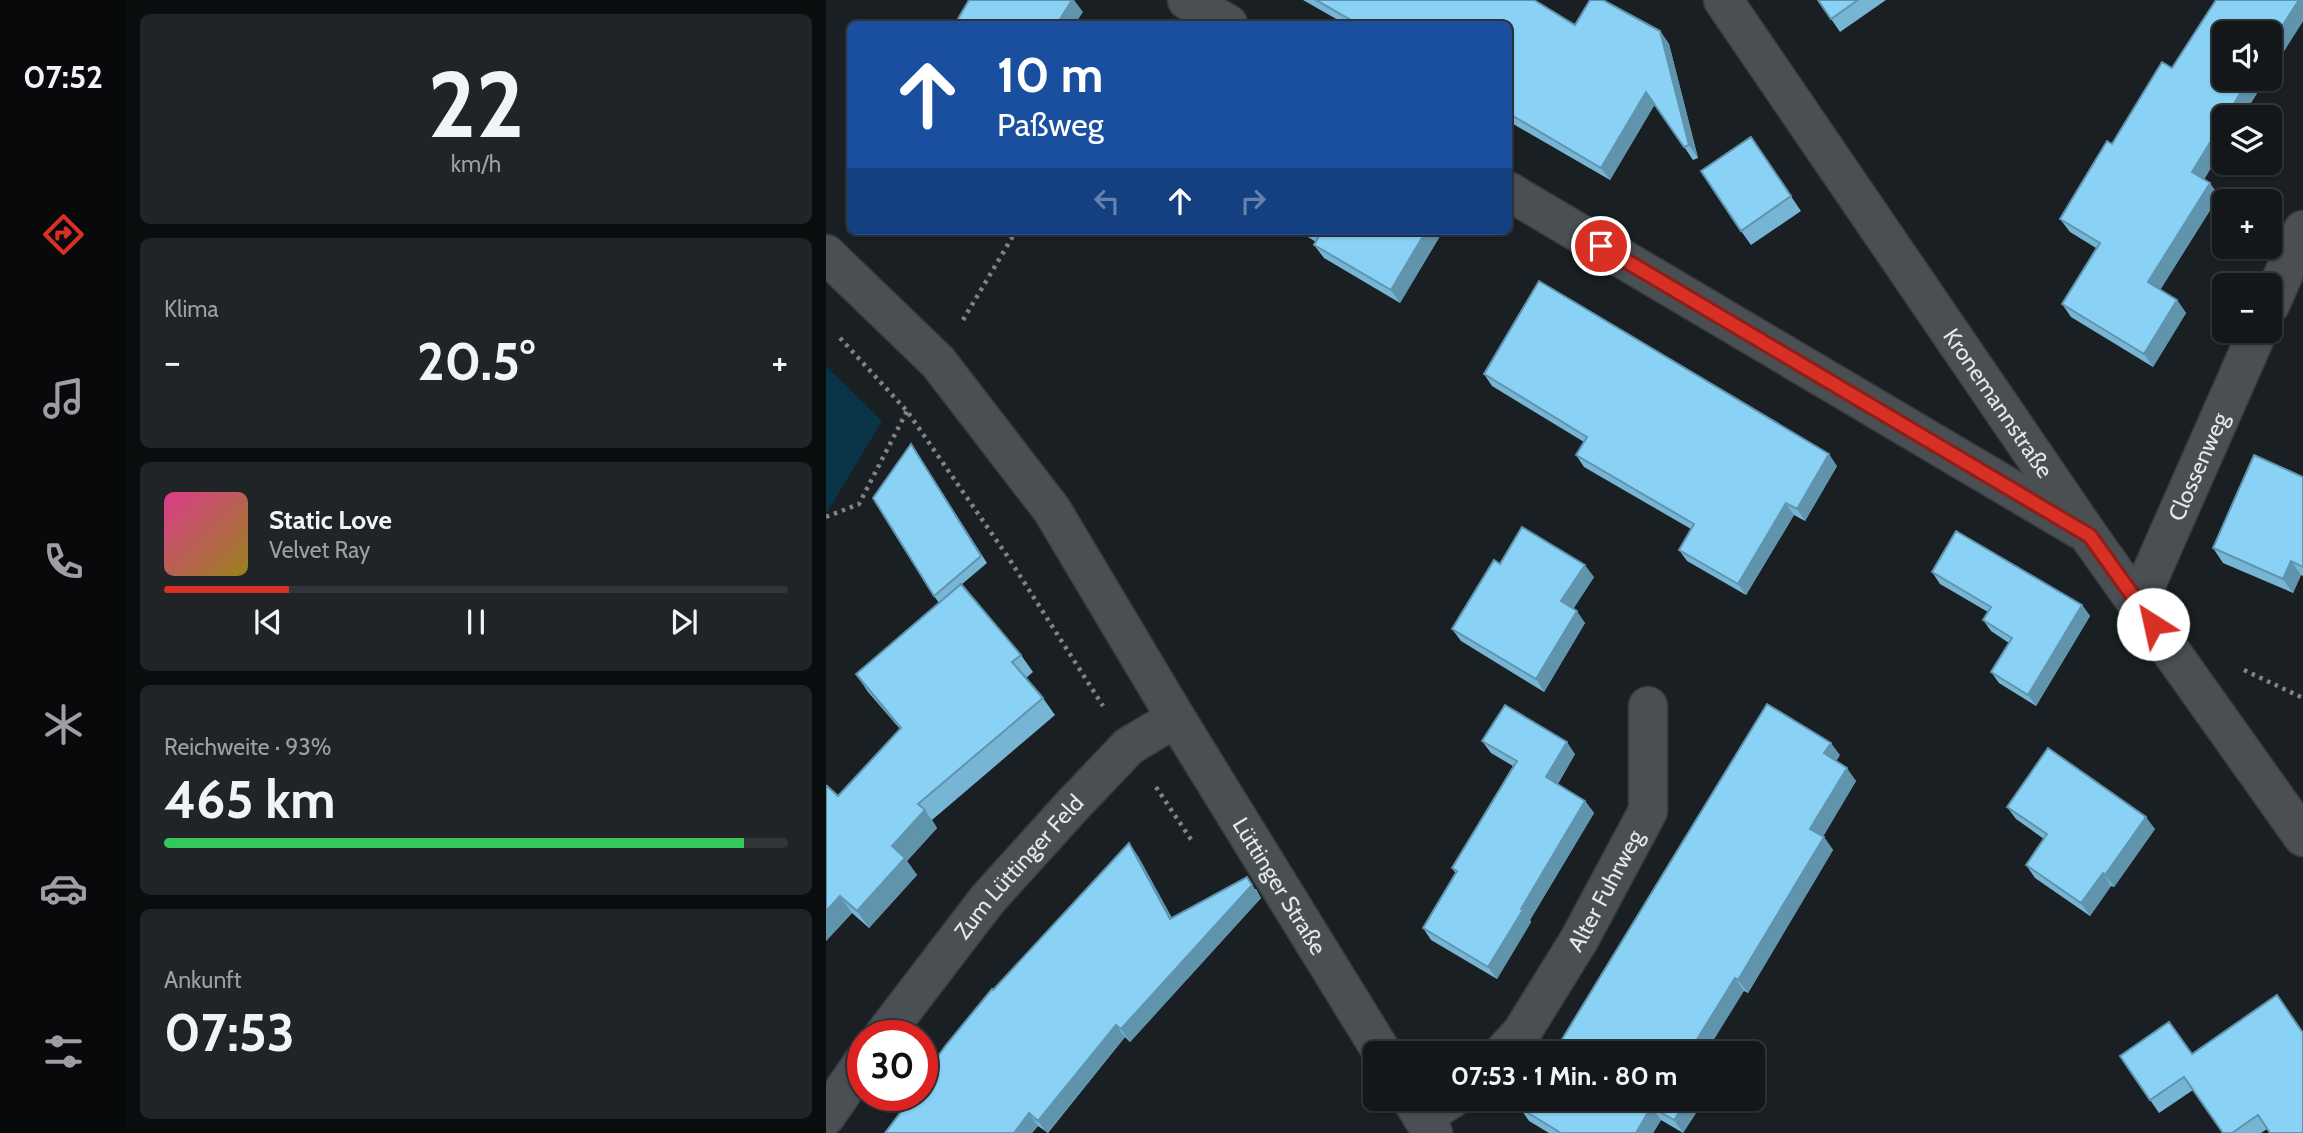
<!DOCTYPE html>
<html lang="de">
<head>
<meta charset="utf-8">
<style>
  :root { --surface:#13171a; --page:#202427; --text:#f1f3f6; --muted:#9d9fa2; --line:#323639; --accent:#d93025 }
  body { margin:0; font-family:Cabin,sans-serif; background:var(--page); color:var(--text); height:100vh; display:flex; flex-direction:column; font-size:26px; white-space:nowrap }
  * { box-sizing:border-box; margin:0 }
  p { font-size:23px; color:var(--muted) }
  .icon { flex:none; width:38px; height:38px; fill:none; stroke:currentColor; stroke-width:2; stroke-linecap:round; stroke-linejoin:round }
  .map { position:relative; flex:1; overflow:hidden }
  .panel { display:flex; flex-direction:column; gap:14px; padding:14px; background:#0a0d0e; width:700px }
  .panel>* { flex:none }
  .guide { position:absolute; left:21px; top:21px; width:665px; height:214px; border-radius:10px; box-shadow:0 2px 5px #0004,0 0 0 2px var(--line); background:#1a4fa0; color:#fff; overflow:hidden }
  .fabs { position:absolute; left:1386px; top:21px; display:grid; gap:14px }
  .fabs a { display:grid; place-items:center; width:70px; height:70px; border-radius:10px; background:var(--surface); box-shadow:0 2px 5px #0004,0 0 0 2px var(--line); font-size:35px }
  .speed { position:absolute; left:21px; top:1020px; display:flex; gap:14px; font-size:35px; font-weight:700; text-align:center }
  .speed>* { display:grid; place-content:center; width:91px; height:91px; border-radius:50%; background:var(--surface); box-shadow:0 2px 5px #0004,0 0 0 2px var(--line); line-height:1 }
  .speed .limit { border:10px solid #d22; background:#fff; color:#111 }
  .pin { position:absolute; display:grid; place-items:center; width:60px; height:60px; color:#fff; margin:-30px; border:4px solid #fff; border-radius:50%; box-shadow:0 2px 7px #0007 }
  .me { position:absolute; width:77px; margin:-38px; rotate:325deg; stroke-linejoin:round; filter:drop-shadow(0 0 5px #0008) }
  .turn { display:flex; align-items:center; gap:24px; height:147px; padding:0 35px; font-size:32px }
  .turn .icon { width:91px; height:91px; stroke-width:2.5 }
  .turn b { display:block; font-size:49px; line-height:60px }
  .lanes { display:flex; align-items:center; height:66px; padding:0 35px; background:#0003; justify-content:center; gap:35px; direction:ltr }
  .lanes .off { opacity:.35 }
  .big { font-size:52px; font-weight:800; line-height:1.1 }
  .panel .widget { flex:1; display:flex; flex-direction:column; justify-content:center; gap:10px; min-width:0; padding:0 24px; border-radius:10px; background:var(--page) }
  .panel .dial { align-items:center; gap:0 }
  .dial b { font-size:91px; line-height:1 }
  .song { display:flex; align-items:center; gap:21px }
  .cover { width:84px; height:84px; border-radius:10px; background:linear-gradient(135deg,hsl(330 70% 55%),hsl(50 70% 35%)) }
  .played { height:7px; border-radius:4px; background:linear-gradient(90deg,var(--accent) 20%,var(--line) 20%) }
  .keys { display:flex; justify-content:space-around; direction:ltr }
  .heat { display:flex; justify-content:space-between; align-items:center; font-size:38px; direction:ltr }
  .charge { height:10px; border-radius:5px; background:linear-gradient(90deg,#34c759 93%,var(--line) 0) }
  .trip { position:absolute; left:537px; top:1041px; width:402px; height:70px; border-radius:10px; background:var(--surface); box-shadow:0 2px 5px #0004,0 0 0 2px var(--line); font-weight:800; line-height:70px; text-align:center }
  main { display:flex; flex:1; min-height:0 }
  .menu { display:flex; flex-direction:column; width:126px; justify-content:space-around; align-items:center; background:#08090a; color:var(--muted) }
  .menu .icon { width:49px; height:49px }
  .menu .on { color:var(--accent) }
  .menu b { font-size:32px; color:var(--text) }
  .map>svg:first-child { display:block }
</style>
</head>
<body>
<main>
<nav class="menu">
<b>07:52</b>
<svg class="icon on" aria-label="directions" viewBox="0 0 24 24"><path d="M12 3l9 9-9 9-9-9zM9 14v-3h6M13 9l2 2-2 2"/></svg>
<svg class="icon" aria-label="music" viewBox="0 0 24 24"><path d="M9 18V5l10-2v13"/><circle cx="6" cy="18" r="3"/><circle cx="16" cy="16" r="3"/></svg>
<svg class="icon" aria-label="phone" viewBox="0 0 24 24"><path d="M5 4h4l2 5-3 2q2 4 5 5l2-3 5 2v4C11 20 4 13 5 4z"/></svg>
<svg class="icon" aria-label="climate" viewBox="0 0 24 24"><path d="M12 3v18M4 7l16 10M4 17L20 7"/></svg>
<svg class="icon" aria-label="car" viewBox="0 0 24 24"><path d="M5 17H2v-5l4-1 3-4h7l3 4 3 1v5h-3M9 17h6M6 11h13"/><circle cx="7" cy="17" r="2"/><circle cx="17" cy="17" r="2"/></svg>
<svg class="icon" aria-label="filters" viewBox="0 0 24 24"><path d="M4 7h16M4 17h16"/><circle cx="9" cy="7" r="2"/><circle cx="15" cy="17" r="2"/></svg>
</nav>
<section class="panel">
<div class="widget dial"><b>22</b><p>km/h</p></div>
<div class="widget"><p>Klima</p>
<div class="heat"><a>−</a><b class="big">20.5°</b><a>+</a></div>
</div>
<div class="widget">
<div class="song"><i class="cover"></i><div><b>Static Love</b><p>Velvet Ray</p></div></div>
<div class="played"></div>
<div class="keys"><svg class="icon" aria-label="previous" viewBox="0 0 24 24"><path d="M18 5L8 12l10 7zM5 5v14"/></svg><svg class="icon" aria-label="pause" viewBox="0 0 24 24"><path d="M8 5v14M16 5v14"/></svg><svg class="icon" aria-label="next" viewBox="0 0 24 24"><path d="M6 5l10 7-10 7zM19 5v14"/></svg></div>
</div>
<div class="widget"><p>Reichweite · 93%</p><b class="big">465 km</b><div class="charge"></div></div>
<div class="widget"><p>Ankunft</p><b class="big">07:53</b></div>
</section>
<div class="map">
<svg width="1477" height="1133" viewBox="0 0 1477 1133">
  <rect width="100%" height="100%" fill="#191f22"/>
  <path fill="#083547" d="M 0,366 L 56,421 L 0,514 Z"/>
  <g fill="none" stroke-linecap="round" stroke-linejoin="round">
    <g stroke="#363a3d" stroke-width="41">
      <g id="minor">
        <path d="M 361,0 L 402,24"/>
        <path id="s1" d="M 897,0 L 1263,536 L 1477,837"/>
        <path d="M 682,191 L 1253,529"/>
        <path id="s2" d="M 0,254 L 112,362 L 226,510 L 350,718 L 557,1054"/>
        <path d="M 1444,305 L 1477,230"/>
        <path id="s3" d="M 1312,603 L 1432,331"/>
        <path id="s4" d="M 57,1036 L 161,900 L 245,807 L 303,746 L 350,718"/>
        <path id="s5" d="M 676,1054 L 696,1032 L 753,940 L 822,811 L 822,706"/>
        <path d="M 585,1099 L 607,1133"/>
        <path d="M 0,1116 L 37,1062"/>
        <path d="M 596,1117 L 625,1099"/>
      </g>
    </g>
    <path stroke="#7e8386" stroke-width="4.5" stroke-dasharray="3.5 5" stroke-linecap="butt" d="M 137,320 L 190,231
      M 14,338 L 81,411 L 182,557 L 277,706
      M 0,517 L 33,504 L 81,411
      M 1418,670 L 1477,698
      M 330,787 L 366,841"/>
    <use href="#minor" stroke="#494f53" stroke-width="38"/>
  </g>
  <path fill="#76b5d4" d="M 477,0 L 708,0 L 749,25 L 834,31 L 843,44 L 872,158 L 867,160 L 829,104 L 784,180 L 682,121 L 682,24 L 519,24 Z
    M 992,0 L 1060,0 L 1014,32 Z
    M 1477,21 L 1444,73 L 1444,33 L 1398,79 L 1440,79 L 1416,117 L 1398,117 L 1398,146 L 1378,179 L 1393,196 L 1334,290 L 1351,300 L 1360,313 L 1327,367 L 1245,317 L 1236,304 L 1270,248 L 1244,232 L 1234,219 L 1286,144 L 1346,68 Z
    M 925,137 L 975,211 L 925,245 L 915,231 Z
    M 472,231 L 617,231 L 574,303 L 498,258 L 488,245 L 490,242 Z
    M 658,374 L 1011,466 L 979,521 L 968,515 L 920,595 L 861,561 L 853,550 L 865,529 L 758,467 L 750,455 L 758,442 L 666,386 Z
    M 85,444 L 161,563 L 135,585 L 195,655 L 207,672 L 200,678 L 217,698 L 229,715 L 106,820 L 111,828 L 81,861 L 91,875 L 43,928 L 26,913 L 0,941 L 0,787 L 12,796 L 74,729 L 42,692 L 30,674 L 113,603 L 108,596 Z
    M 1477,477 L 1477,576 L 1475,575 L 1467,593 L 1397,563 L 1387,548 Z
    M 674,564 L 768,577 L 747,609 L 759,623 L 718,692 L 635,641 L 626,629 Z
    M 1106,572 L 1256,605 L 1264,616 L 1210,706 L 1173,683 L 1165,672 L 1183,643 L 1165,631 L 1157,620 L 1162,612 L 1114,584 Z
    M 656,741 L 749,754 L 732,784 L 759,801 L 768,813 L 704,920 L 705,922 L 671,979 L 605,940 L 597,928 L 630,874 L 626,868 L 687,766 L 665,753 Z
    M 1014,755 L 1010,761 L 1030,781 L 997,836 L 1007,850 L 922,993 L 918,991 L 727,1054 Z
    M 1181,807 L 1329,829 L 1288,887 L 1285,886 L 1264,916 L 1209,878 L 1200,865 L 1218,839 L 1190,819 Z
    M 312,856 L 346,918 L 430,889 L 435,898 L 304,1042 L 299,1037 L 222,1133 L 212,1126 L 206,1133 L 59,1133 L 167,990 Z
    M 1366,1054 L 1477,1133 L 1441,1129 L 1435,1133 L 1397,1133 L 1367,1090 L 1333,1113 L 1294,1056 Z
    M 700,1099 L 879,1099 L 857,1133 L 835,1120 L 827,1133 L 723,1133 L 703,1121 L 694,1108 Z"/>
  <path fill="#6093ac" d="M 246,0 L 248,0 L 257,12 L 249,24 L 231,24 Z
    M 1473,0 L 1477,0 L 1477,21 L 1444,73 L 1444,45 Z
    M 834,31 L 843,44 L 872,158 L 863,145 Z
    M 1423,79 L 1440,79 L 1416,117 L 1399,117 Z
    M 820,92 L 829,104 L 784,180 L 775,168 Z
    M 1398,119 L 1398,146 L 1375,185 L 1366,172 Z
    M 1384,183 L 1393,196 L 1331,295 L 1322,282 Z
    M 600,231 L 617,231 L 574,303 L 565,290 Z
    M 1351,300 L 1360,313 L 1327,367 L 1318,354 Z
    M 1003,454 L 1011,466 L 979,521 L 971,509 Z
    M 960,503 L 968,515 L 920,595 L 912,584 Z
    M 1465,561 L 1475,575 L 1467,593 L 1457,579 Z
    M 759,565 L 768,577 L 744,614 L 735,601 Z
    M 1256,605 L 1264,616 L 1210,706 L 1202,695 Z
    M 751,611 L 759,623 L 718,692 L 710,679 Z
    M 741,742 L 749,754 L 729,789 L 720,777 Z
    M 1005,743 L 1014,755 L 1007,766 L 998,753 Z
    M 1021,768 L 1030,781 L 994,842 L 984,829 Z
    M 759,801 L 768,813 L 704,920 L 705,922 L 671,979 L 662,967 L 695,909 Z
    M 99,810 L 111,828 L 81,861 L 91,875 L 43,928 L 31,911 L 66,846 Z
    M 1320,817 L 1329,829 L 1288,887 L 1279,875 Z
    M 998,837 L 1007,850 L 922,993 L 912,980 Z
    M 303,843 L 312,856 L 353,932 L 344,919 Z
    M 1277,873 L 1285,886 L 1264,916 L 1255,903 Z
    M 421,877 L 435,898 L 304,1042 L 295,1029 Z
    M 14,896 L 26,913 L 0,941 L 0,911 Z
    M 909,978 L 918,991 L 879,1054 L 862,1054 Z
    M 290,1025 L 299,1037 L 221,1133 L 212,1121 Z
    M 862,1099 L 879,1099 L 857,1133 L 848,1120 Z
    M 825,1107 L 835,1120 L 827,1133 L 810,1133 Z
    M 203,1113 L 212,1126 L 206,1133 L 188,1133 Z"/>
  <path fill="#89d2f6" stroke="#6093ac" stroke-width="2" d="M 143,0 L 246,0 L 231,24 L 129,24 Z
    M 490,0 L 708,0 L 749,25 L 764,0 L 777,0 L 834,31 L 863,145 L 858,147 L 820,92 L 775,168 L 682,113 L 682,24 L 532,24 Z
    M 992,0 L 1032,0 L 1005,19 Z
    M 1390,0 L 1473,0 L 1444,45 L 1444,33 L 1398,33 L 1398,79 L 1423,79 L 1366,172 L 1384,183 L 1322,282 L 1351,300 L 1318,354 L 1236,304 L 1274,243 L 1234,219 L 1281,141 L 1286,144 L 1336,62 L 1346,68 Z
    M 925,137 L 965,196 L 915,231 L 875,171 Z
    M 485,231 L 600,231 L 565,290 L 488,245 L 493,236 Z
    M 713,281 L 1003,454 L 971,509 L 960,503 L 912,584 L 853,550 L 868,524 L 750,455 L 761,437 L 658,374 Z
    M 85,444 L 155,556 L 108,596 L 47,498 Z
    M 1428,455 L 1477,477 L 1477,567 L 1465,561 L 1457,579 L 1387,548 Z
    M 696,527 L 759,565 L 735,601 L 751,611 L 710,679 L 626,629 L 668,560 L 674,564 Z
    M 1130,531 L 1256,605 L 1202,695 L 1165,672 L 1186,638 L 1157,620 L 1165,607 L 1106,572 Z
    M 135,584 L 195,655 L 186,662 L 217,698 L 92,804 L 99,810 L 66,846 L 79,858 L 31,911 L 14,896 L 0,911 L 0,787 L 1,786 L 12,796 L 75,728 L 30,674 Z
    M 941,704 L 1005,743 L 998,753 L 1021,768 L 984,829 L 998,837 L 912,980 L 909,978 L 862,1054 L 727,1054 Z
    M 679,705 L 741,742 L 720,777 L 759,801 L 695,909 L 697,910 L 662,967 L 597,928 L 631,871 L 626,868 L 691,761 L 656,741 Z
    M 1222,748 L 1320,817 L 1279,875 L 1277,873 L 1255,903 L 1200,865 L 1221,834 L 1181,807 Z
    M 303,843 L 344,919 L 421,877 L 426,885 L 295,1029 L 290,1025 L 212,1121 L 203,1113 L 188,1133 L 59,1133 L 87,1096 L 96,1096 L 96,1082 L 105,1070 L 103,1069 L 120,1045 L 166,989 L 167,990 Z
    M 1451,995 L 1477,1033 L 1477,1133 L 1444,1133 L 1432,1115 L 1406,1133 L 1397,1133 L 1358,1077 L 1324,1100 L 1294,1056 L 1343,1022 L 1366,1054 Z
    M 700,1099 L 862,1099 L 848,1120 L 825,1107 L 810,1133 L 735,1133 L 694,1108 Z"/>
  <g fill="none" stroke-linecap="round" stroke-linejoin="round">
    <g stroke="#8d1f18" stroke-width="18">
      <path id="route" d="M 775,246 L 1264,536 L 1327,624"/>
    </g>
    <use href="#route" stroke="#d93025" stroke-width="12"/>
  </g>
  <g text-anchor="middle" stroke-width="7" stroke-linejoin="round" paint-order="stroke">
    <g font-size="23" fill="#e4e8eb" stroke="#06090a">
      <text dy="8" stroke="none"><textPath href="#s1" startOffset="488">Kronemannstraße</textPath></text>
      <text dy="8" stroke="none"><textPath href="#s3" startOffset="149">Clossenweg</textPath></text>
      <text dy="8" stroke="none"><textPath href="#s4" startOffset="217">Zum Lüttinger Feld</textPath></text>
      <text dy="8" stroke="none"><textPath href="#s2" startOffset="782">Lüttinger Straße</textPath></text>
      <text dy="8" stroke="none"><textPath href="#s5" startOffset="194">Alter Fuhrweg</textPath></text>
    </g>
  </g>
</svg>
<div class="fabs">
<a><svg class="icon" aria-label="sound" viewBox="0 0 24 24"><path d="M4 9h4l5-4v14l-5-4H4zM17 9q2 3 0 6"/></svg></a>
<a><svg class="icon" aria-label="layers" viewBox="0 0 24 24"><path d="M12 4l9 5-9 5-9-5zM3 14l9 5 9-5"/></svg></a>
<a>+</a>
<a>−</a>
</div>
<div class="speed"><div class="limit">30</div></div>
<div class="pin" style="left:775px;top:246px;background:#d93025"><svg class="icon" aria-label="arrive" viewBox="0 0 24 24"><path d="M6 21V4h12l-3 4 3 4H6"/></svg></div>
<svg class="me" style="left:1327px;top:624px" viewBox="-20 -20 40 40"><circle r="19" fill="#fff"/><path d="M0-13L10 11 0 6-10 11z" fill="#d93025"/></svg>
<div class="trip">07:53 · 1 Min. · 80 m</div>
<div class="guide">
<div class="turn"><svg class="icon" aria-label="ahead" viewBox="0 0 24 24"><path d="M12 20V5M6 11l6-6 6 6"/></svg><div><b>10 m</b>Paßweg</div></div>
<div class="lanes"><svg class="icon off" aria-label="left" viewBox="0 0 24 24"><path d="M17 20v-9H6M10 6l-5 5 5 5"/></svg><svg class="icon" aria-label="ahead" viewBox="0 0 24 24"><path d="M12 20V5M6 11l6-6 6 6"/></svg><svg class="icon off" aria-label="right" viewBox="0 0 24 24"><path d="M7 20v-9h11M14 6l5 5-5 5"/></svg></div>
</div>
</div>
</main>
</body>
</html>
